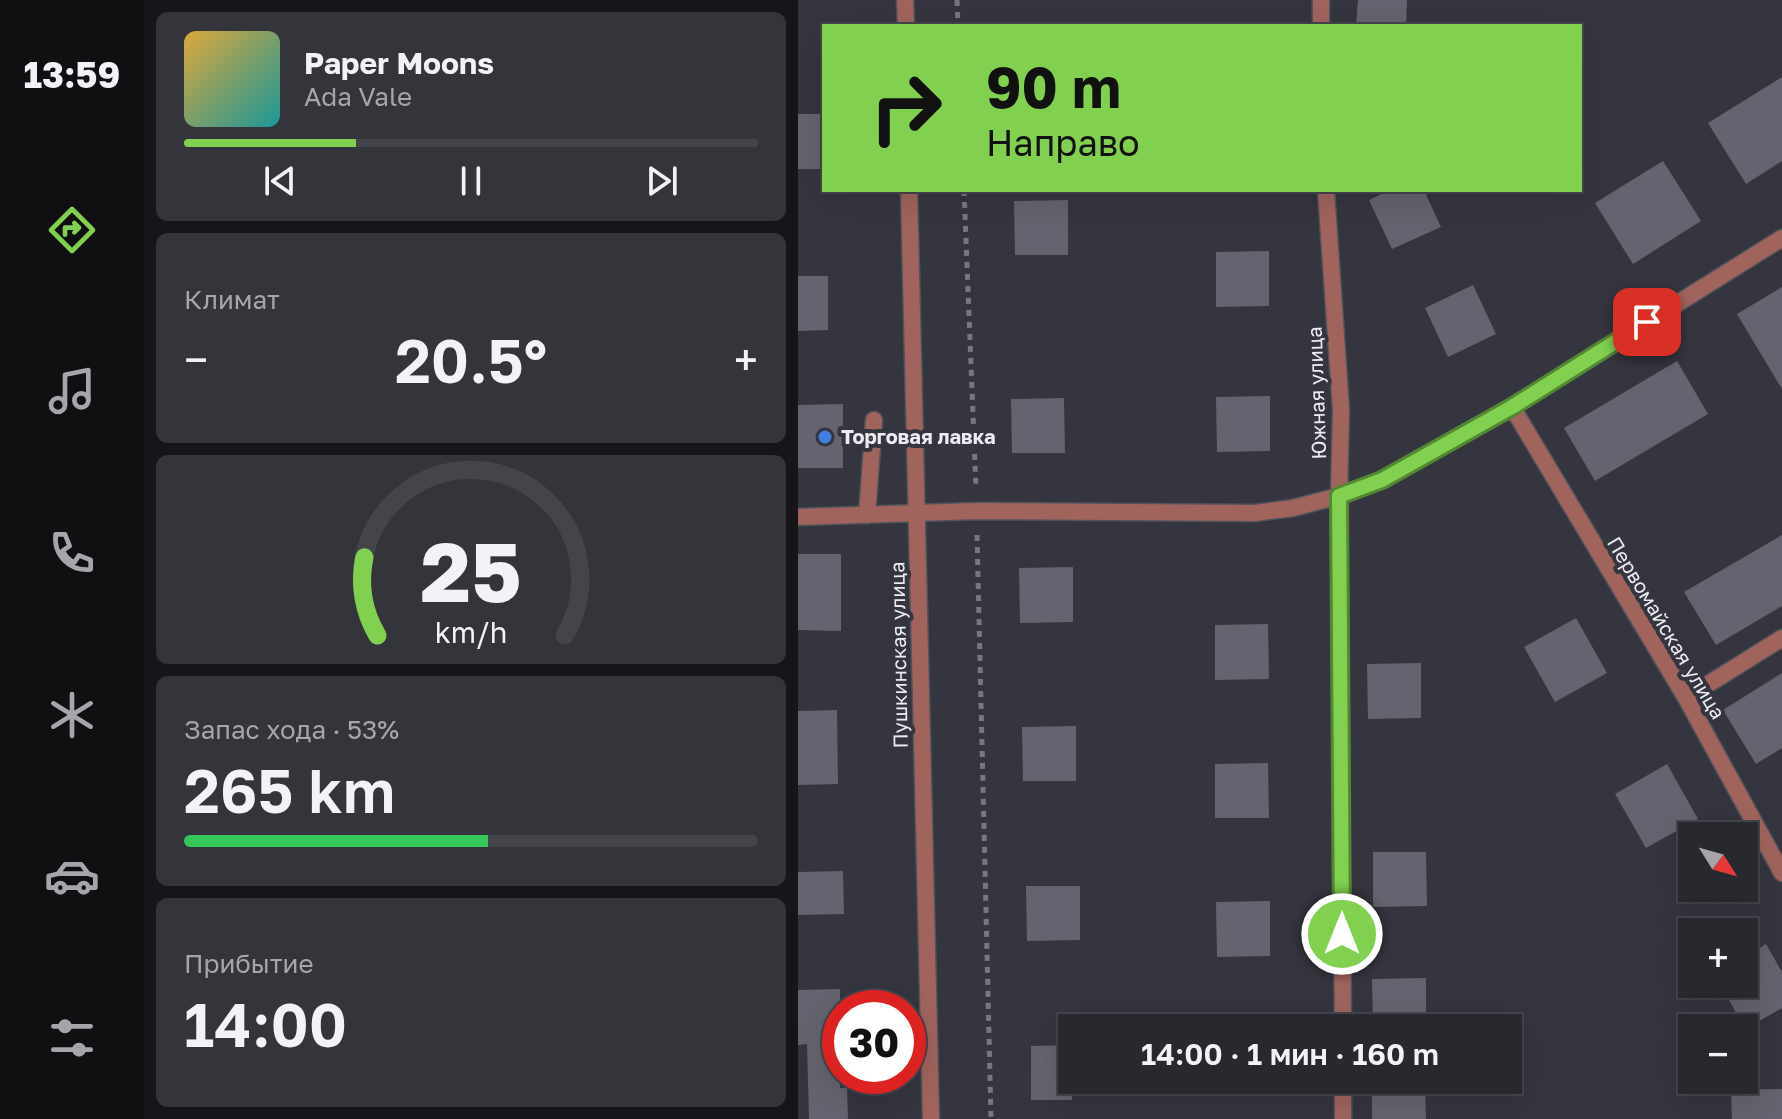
<!DOCTYPE html>
<html lang="ru">
<head>
<meta charset="utf-8">
<style>
  :root { --surface:#28282f; --page:#34343b; --text:#f1f3f6; --muted:#a5a6aa; --line:#44444b; --accent:#81d050 }
  body { margin:0; font-family:"Golos Text",sans-serif; background:var(--page); color:var(--text); height:100vh; display:flex; flex-direction:column; font-size:30px; white-space:nowrap }
  * { box-sizing:border-box; margin:0 }
  p { font-size:26px; color:var(--muted) }
  .icon { flex:none; width:44px; height:44px; fill:none; stroke:currentColor; stroke-width:2; stroke-linecap:round; stroke-linejoin:round }
  .map { position:relative; flex:1; overflow:hidden }
  .sheet { display:flex; flex-direction:column; gap:12px; padding:12px; background:#16161a; width:654px }
  .sheet>* { flex:none }
  .hud { position:absolute; left:24px; top:24px; width:760px; height:168px; border-radius:0px; box-shadow:0 8px 32px #0002,0 0 0 2px var(--line); background:#81d050; color:#111; overflow:hidden }
  .needle { width:52px; rotate:127deg }
  .tools { position:absolute; left:880px; top:822px; display:grid; gap:16px }
  .tools a { display:grid; place-items:center; width:80px; height:80px; border-radius:0px; background:var(--surface); box-shadow:0 8px 32px #0002,0 0 0 2px var(--line); font-size:40px }
  .speed { position:absolute; left:24px; top:990px; display:flex; gap:16px; font-size:40px; font-weight:700; text-align:center }
  .speed>* { display:grid; place-content:center; width:104px; height:104px; border-radius:50%; background:var(--surface); box-shadow:0 8px 32px #0002,0 0 0 2px var(--line); line-height:1 }
  .speed .limit { border:12px solid #d22; background:#fff; color:#111 }
  .pin { position:absolute; display:grid; place-items:center; width:68px; height:68px; color:#fff; margin:-34px; border-radius:16px; box-shadow:0 4px 12px #0006 }
  .me { position:absolute; width:88px; margin:-44px; rotate:0deg; stroke-linejoin:round; filter:drop-shadow(0 0 6px #0008) }
  .turn { display:flex; align-items:center; gap:28px; height:168px; padding:0 32px; font-size:36px }
  .turn .icon { width:104px; height:104px; stroke-width:2.5 }
  .turn b { display:block; font-size:56px; line-height:68px }
  .big { font-size:60px; font-weight:600; line-height:1.1 }
  .sheet .tile { flex:1; display:flex; flex-direction:column; justify-content:center; gap:12px; min-width:0; padding:0 28px; border-radius:12px; background:var(--page) }
  .sheet .dial { align-items:center; gap:0 }
  .dial svg { height:208px; overflow:visible; fill:none; stroke:var(--line); stroke-width:7; stroke-linecap:round; text-anchor:middle }
  .dial text { fill:var(--text); stroke:none }
  .song { display:flex; align-items:center; gap:24px }
  .cover { width:96px; height:96px; border-radius:12px; background:linear-gradient(135deg,hsl(40 70% 55%),hsl(180 70% 35%)) }
  .played { height:8px; border-radius:4px; background:linear-gradient(90deg,var(--accent) 30%,var(--line) 30%) }
  .keys { display:flex; justify-content:space-around; direction:ltr }
  .heat { display:flex; justify-content:space-between; align-items:center; font-size:44px; direction:ltr }
  .charge { height:12px; border-radius:6px; background:linear-gradient(90deg,#34c759 53%,var(--line) 0) }
  .trip { position:absolute; left:260px; top:1014px; width:464px; height:80px; border-radius:0px; background:var(--surface); box-shadow:0 8px 32px #0002,0 0 0 2px var(--line); font-weight:600; line-height:80px; text-align:center }
  main { display:flex; flex:1; min-height:0 }
  .dock { display:flex; flex-direction:column; width:144px; justify-content:space-around; align-items:center; background:#101013; color:var(--muted) }
  .dock .icon { width:56px; height:56px }
  .dock .selected { color:var(--accent) }
  .dock b { font-size:36px; color:var(--text) }
  .map>svg:first-child { display:block }
</style>
</head>
<body>
<main>
<nav class="dock">
<b>13:59</b>
<svg class="icon selected" aria-label="directions" viewBox="0 0 24 24"><path d="M12 3l9 9-9 9-9-9zM9 14v-3h6M13 9l2 2-2 2"/></svg>
<svg class="icon" aria-label="music" viewBox="0 0 24 24"><path d="M9 18V5l10-2v13"/><circle cx="6" cy="18" r="3"/><circle cx="16" cy="16" r="3"/></svg>
<svg class="icon" aria-label="phone" viewBox="0 0 24 24"><path d="M5 4h4l2 5-3 2q2 4 5 5l2-3 5 2v4C11 20 4 13 5 4z"/></svg>
<svg class="icon" aria-label="climate" viewBox="0 0 24 24"><path d="M12 3v18M4 7l16 10M4 17L20 7"/></svg>
<svg class="icon" aria-label="car" viewBox="0 0 24 24"><path d="M5 17H2v-5l4-1 3-4h7l3 4 3 1v5h-3M9 17h6M6 11h13"/><circle cx="7" cy="17" r="2"/><circle cx="17" cy="17" r="2"/></svg>
<svg class="icon" aria-label="filters" viewBox="0 0 24 24"><path d="M4 7h16M4 17h16"/><circle cx="9" cy="7" r="2"/><circle cx="15" cy="17" r="2"/></svg>
</nav>
<section class="sheet">
<div class="tile">
<div class="song"><i class="cover"></i><div><b>Paper Moons</b><p>Ada Vale</p></div></div>
<div class="played"></div>
<div class="keys"><svg class="icon" aria-label="previous" viewBox="0 0 24 24"><path d="M18 5L8 12l10 7zM5 5v14"/></svg><svg class="icon" aria-label="pause" viewBox="0 0 24 24"><path d="M8 5v14M16 5v14"/></svg><svg class="icon" aria-label="next" viewBox="0 0 24 24"><path d="M6 5l10 7-10 7zM19 5v14"/></svg></div>
</div>
<div class="tile"><p>Климат</p>
<div class="heat"><a>−</a><b class="big">20.5°</b><a>+</a></div>
</div>
<div class="tile dial"><svg viewBox="0 0 100 80">
<path d="M14 69A42 42 0 1 1 86 69"/>
<path d="M14 69A42 42 0 0 1 9 39" stroke="#81d050"/>
<text x="50" y="56" font-size="32" font-weight="700">25</text>
<text x="50" y="72" font-size="11">km/h</text>
</svg></div>
<div class="tile"><p>Запас хода · 53%</p><b class="big">265 km</b><div class="charge"></div></div>
<div class="tile"><p>Прибытие</p><b class="big">14:00</b></div>
</section>
<div class="map">
<svg width="984" height="1119" viewBox="0 0 984 1119">
  <rect width="100%" height="100%" fill="#35353f"/>
  <path fill="#63646f" d="M 560,0 L 609,0 L 608,26 L 558,26 Z
    M 984,77 L 984,161 L 948,184 L 910,123 Z
    M 0,114 L 26,114 L 26,169 L 0,169 Z
    M 865,161 L 903,221 L 835,264 L 797,203 Z
    M 592,190 L 626,190 L 643,227 L 594,249 L 571,200 Z
    M 270,200 L 270,255 L 217,255 L 216,201 Z
    M 471,251 L 471,306 L 418,307 L 418,252 Z
    M 0,276 L 30,276 L 30,330 L 0,331 Z
    M 675,285 L 698,334 L 650,357 L 627,308 Z
    M 984,287 L 984,389 L 939,314 Z
    M 879,361 L 910,414 L 797,481 L 766,428 Z
    M 472,396 L 472,451 L 419,452 L 418,397 Z
    M 266,398 L 267,453 L 214,453 L 213,399 Z
    M 45,404 L 45,468 L 0,468 L 0,405 Z
    M 984,535 L 984,606 L 918,645 L 886,592 Z
    M 0,554 L 43,554 L 43,631 L 0,630 Z
    M 275,567 L 275,622 L 222,623 L 221,568 Z
    M 778,618 L 809,673 L 757,702 L 726,647 Z
    M 470,624 L 471,679 L 417,680 L 417,625 Z
    M 623,663 L 623,718 L 570,719 L 569,664 Z
    M 984,673 L 984,748 L 958,764 L 925,710 Z
    M 39,710 L 40,784 L 0,785 L 0,711 Z
    M 278,726 L 278,781 L 225,781 L 224,727 Z
    M 470,763 L 471,818 L 417,818 L 417,764 Z
    M 869,764 L 900,819 L 848,848 L 817,794 Z
    M 575,852 L 628,852 L 629,906 L 575,907 Z
    M 45,871 L 46,914 L 0,915 L 0,872 Z
    M 228,886 L 282,886 L 282,940 L 229,941 Z
    M 472,901 L 472,956 L 419,957 L 418,902 Z
    M 968,944 L 984,972 L 984,1008 L 947,1029 L 922,984 L 946,984 L 946,957 Z
    M 628,978 L 628,1028 L 575,1028 L 574,979 Z
    M 42,989 L 42,1088 L 49,1088 L 50,1119 L 11,1119 L 9,1044 L 0,1045 L 0,990 Z
    M 274,1045 L 274,1100 L 233,1100 L 233,1046 Z
    M 574,1080 L 627,1080 L 628,1119 L 574,1119 Z
    M 984,1089 L 984,1119 L 934,1119 L 933,1090 Z"/>
  <g fill="none" stroke-linecap="round" stroke-linejoin="round">
    <g stroke="#52525c" stroke-width="19">
      <path id="lane" d="M 69,515 L 76,420"/>
    </g>
    <g stroke="#52525c" stroke-width="19">
      <path id="street" d="M 107,0 L 108,26
        M 523,26 L 523,0
        M 111,190 L 133,1119
        M 528,190 L 543,410 L 541,496 L 545,1028
        M 714,407 L 888,698 L 984,873
        M 0,517 L 178,511 L 457,513 L 495,508 L 541,496 L 584,480 L 714,407 L 984,238
        M 888,698 L 984,638
        M 545,1080 L 545,1119"/>
    </g>
    <path stroke="#777780" stroke-width="5" stroke-dasharray="6 6" stroke-linecap="butt" d="M 159,0 L 160,26
      M 166,190 L 178,489
      M 179,535 L 193,1119"/>
    <use href="#lane" stroke="#a0645d" stroke-width="16"/>
    <use href="#street" stroke="#a0645d" stroke-width="16"/>
  </g>
  <g fill="none" stroke-linecap="round" stroke-linejoin="round">
    <g stroke="#548734" stroke-width="20">
      <path id="route" d="M 544,934 L 541,496 L 584,480 L 714,407 L 849,322"/>
    </g>
    <use href="#route" stroke="#81d050" stroke-width="14"/>
  </g>
  <circle fill="#3f7fe0" stroke="#35353f" stroke-width="3" cx="27" cy="437" r="8"/>
  <g text-anchor="middle" stroke-width="8" stroke-linejoin="round" paint-order="stroke">
    <g font-size="20" fill="#ebebf2" stroke="#35353f">
      <text transform="translate(519 393) rotate(-92)" y="7">Южная улица</text>
      <text transform="translate(868 628) rotate(59)" y="7">Первомайская улица</text>
      <text transform="translate(101 655) rotate(-91)" y="7">Пушкинская улица</text>
    </g>
    <g font-size="20" font-weight="bold" fill="#ebebf2" stroke="#35353f" text-anchor="start">
      <text x="43" y="444">Торговая лавка</text>
    </g>
  </g>
</svg>
<div class="tools">
<a><svg class="needle" viewBox="-14 -14 28 28"><path d="M0-13l5 13h-10z" fill="#e53935"/><path d="M0 13l5-13h-10z" fill="#a5a6aa"/></svg></a>
<a>+</a>
<a>−</a>
</div>
<div class="speed"><div class="limit">30</div></div>
<div class="pin" style="left:849px;top:322px;background:#d93025"><svg class="icon" aria-label="arrive" viewBox="0 0 24 24"><path d="M6 21V4h12l-3 4 3 4H6"/></svg></div>
<svg class="me" style="left:544px;top:934px" viewBox="-20 -20 40 40"><circle r="17" fill="#81d050" stroke="#fff" stroke-width="3"/><path d="M0-11L8 9 0 5-8 9z" fill="#fff"/></svg>
<div class="trip">14:00 · 1 мин · 160 m</div>
<div class="hud">
<div class="turn"><svg class="icon" aria-label="right" viewBox="0 0 24 24"><path d="M7 20v-9h11M14 6l5 5-5 5"/></svg><div><b>90 m</b>Направо</div></div>
</div>
</div>
</main>
</body>
</html>
